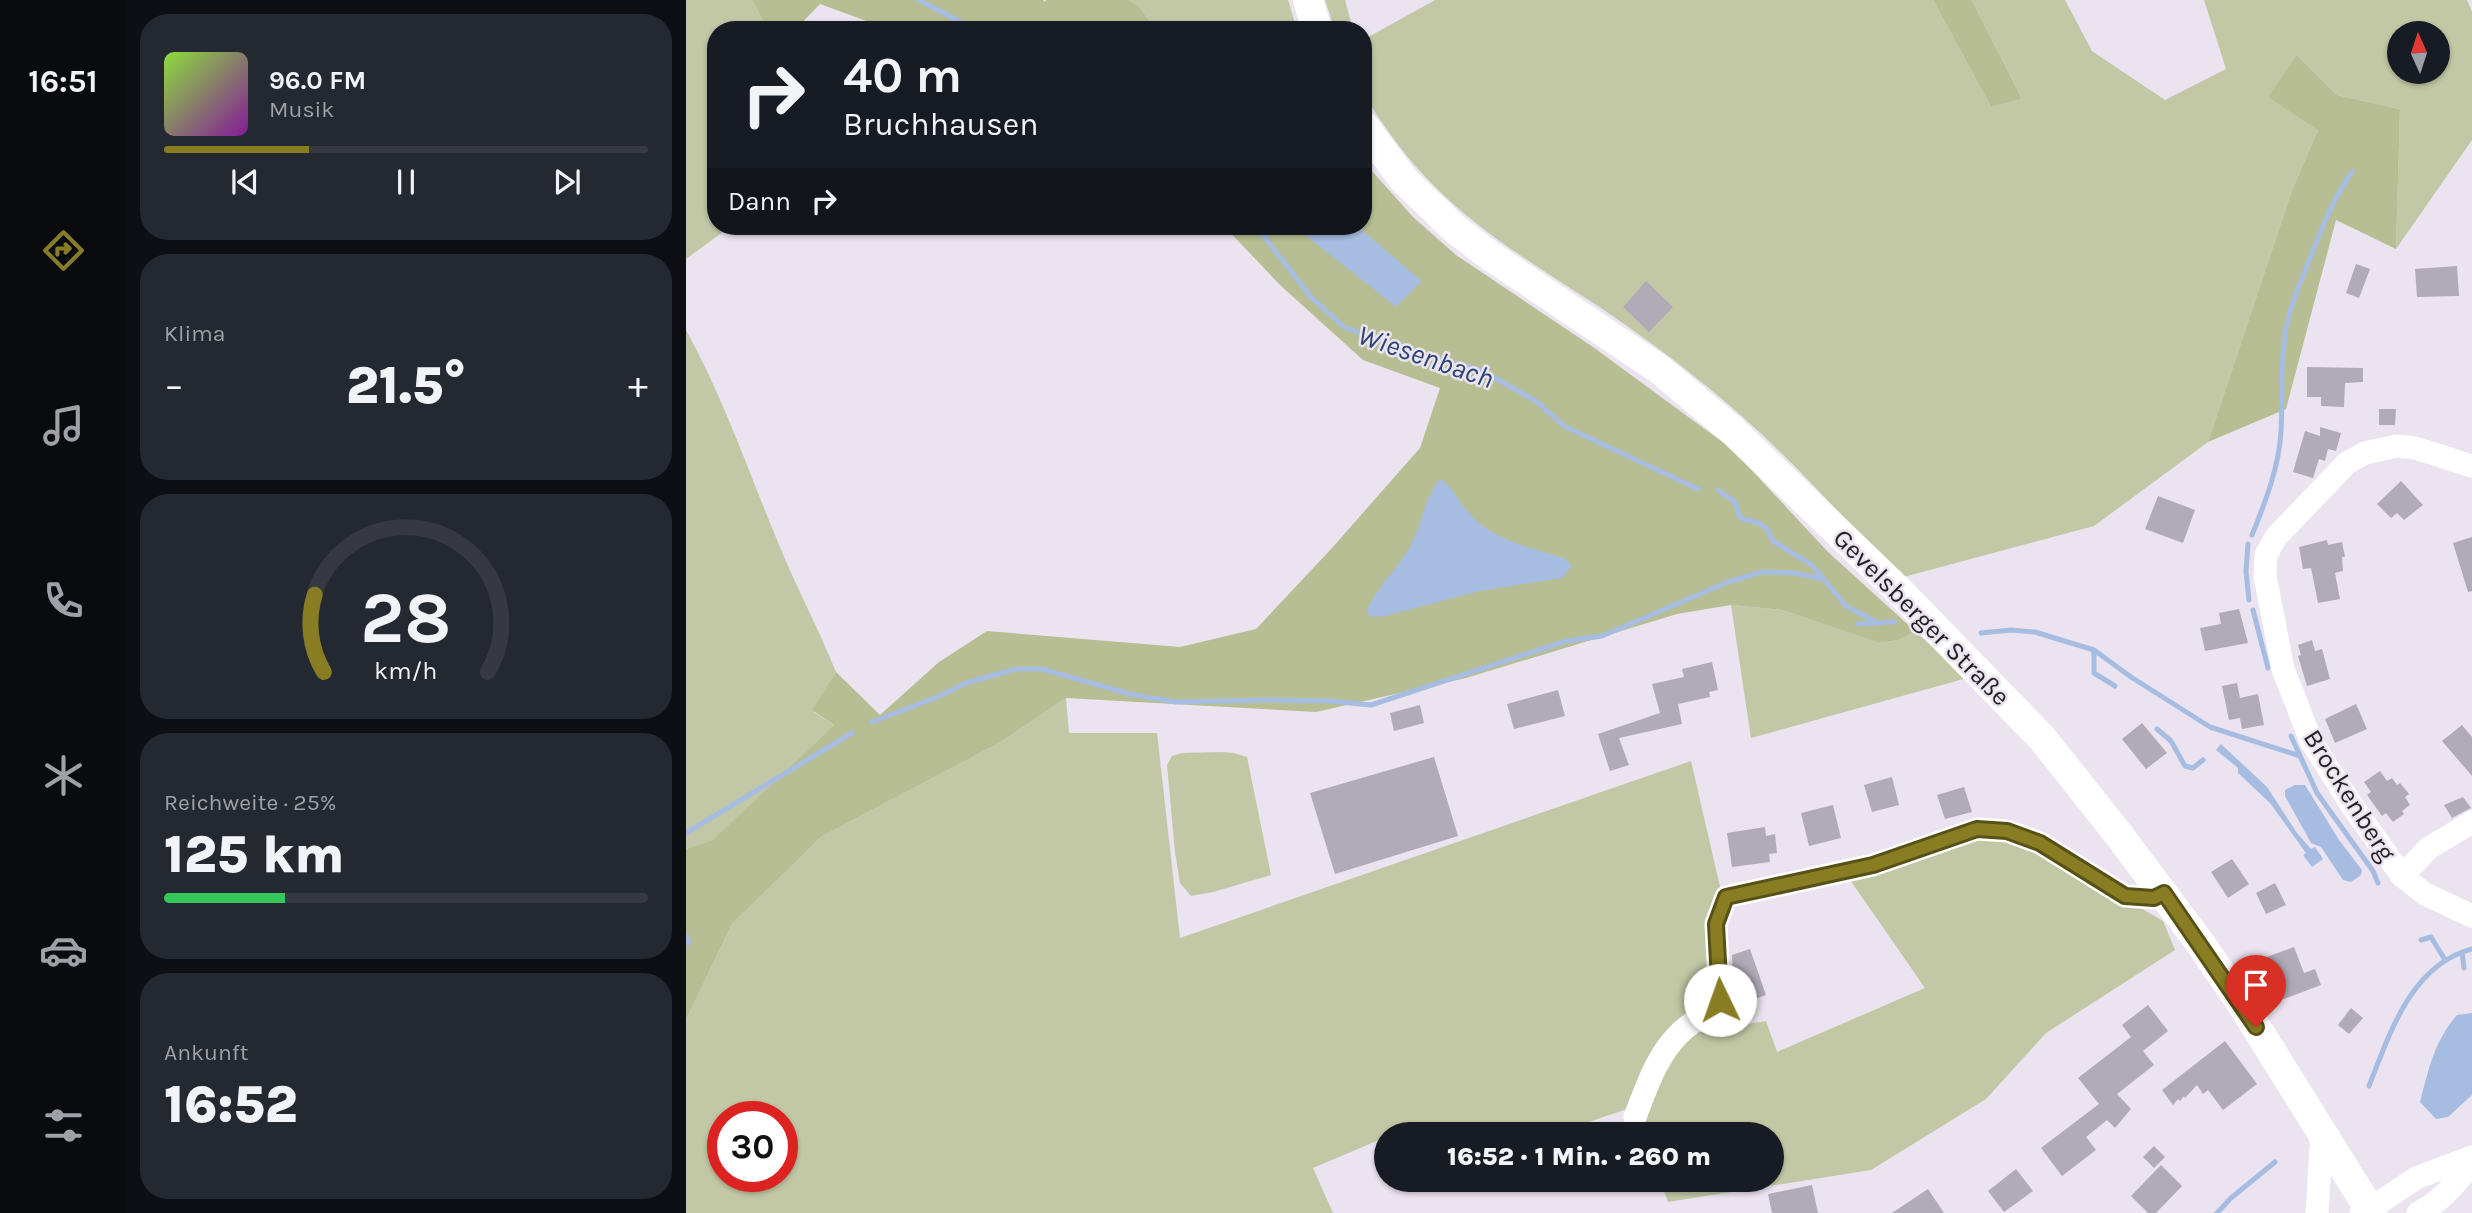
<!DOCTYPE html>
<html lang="de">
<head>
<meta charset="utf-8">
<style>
  :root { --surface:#171b24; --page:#242831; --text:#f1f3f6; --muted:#9ea1a6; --line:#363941; --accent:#887d23 }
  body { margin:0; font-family:Karla,sans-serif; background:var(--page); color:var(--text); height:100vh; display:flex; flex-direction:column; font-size:26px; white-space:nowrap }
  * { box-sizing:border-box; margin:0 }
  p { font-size:23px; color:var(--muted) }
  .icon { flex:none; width:38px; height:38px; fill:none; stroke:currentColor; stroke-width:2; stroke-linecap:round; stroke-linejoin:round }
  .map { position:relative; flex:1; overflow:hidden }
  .panel { display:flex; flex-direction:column; gap:14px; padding:14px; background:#0d0f14; width:560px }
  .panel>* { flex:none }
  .guide { position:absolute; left:21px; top:21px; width:665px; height:214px; border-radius:28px; box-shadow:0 2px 5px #0004; background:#171b24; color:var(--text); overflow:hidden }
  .needle { width:46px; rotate:357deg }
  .tools { position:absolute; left:1701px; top:21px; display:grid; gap:14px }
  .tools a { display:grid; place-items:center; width:63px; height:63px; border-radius:50%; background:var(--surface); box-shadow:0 2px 5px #0004; font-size:35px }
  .speed { position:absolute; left:21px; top:1101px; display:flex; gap:14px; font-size:35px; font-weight:700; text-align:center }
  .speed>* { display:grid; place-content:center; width:91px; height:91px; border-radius:50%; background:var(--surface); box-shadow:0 2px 5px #0004; line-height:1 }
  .speed .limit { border:10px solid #d22; background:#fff; color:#111 }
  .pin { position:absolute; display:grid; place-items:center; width:60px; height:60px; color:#fff; margin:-72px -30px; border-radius:50% 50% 50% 0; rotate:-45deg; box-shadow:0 0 7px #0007 }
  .pin .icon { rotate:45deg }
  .me { position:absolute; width:77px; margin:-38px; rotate:357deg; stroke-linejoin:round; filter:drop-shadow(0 0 5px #0008) }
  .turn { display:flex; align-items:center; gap:24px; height:147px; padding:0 21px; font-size:32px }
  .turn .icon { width:91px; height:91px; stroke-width:2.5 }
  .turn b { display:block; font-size:49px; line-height:60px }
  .then { display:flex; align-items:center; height:66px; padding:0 21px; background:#0003; gap:14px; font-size:26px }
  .big { font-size:52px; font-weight:800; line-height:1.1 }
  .panel .widget { flex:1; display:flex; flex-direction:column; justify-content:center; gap:10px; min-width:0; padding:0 24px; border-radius:28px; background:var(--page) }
  .panel .dial { align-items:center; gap:0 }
  .dial svg { height:182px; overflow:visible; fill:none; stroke:var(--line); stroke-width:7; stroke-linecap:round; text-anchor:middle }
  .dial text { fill:var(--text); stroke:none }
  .song { display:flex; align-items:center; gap:21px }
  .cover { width:84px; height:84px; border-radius:10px; background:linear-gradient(135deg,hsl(90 70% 55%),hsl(290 70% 35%)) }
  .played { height:7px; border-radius:4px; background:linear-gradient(90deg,var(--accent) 30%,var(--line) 30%) }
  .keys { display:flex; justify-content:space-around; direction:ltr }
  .heat { display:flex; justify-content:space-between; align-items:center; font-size:38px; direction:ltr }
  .charge { height:10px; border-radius:5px; background:linear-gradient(90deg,#34c759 25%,var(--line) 0) }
  .trip { position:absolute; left:688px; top:1122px; width:410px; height:70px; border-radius:35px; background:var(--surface); box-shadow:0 2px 5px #0004; font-weight:800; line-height:70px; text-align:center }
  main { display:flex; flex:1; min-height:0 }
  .dock { display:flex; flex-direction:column; width:126px; justify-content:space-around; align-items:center; background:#090b0e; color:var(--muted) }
  .dock .icon { width:49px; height:49px }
  .dock .selected { color:var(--accent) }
  .dock b { font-size:32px; color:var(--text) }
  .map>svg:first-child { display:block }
</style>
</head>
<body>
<main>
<nav class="dock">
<b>16:51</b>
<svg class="icon selected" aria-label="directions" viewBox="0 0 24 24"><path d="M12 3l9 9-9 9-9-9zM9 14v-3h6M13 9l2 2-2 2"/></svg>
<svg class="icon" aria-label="music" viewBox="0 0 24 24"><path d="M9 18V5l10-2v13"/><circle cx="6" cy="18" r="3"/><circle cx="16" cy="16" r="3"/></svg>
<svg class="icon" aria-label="phone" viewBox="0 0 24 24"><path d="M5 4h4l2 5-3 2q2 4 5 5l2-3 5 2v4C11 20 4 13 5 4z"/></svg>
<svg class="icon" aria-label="climate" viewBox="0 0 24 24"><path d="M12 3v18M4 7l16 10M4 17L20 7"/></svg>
<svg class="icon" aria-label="car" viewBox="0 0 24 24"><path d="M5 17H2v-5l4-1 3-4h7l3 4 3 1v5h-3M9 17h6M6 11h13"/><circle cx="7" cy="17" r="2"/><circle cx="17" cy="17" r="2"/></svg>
<svg class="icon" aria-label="filters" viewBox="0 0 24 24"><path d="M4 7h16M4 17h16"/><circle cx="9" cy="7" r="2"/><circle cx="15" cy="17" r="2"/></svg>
</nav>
<section class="panel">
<div class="widget">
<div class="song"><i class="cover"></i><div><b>96.0 FM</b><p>Musik</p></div></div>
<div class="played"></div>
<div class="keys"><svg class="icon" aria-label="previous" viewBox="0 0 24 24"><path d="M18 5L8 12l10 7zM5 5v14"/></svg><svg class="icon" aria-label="pause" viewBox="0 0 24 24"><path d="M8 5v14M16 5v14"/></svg><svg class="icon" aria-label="next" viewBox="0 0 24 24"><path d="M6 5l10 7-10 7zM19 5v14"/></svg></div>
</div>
<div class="widget"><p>Klima</p>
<div class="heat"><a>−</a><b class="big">21.5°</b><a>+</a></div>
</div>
<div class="widget dial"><svg viewBox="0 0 100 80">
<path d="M14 69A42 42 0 1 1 86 69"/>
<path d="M14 69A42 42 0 0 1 10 35" stroke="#887d23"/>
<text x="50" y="56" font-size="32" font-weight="700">28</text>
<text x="50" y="72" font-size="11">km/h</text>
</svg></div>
<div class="widget"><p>Reichweite · 25%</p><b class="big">125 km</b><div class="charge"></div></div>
<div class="widget"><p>Ankunft</p><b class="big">16:52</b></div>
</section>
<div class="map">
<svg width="1786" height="1213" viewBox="0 0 1786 1213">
  <rect width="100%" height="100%" fill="#ebe3ef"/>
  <path fill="#c2c8a5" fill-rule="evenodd" d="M 0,0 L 66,0 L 82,30 L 30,30 L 30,226 L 45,226 L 0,259 Z
    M 443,0 L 602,0 L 611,30 L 470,30 L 453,6 Z
    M 639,0 L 659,0 L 667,30 L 649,30 Z
    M 749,0 L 1247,0 L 1305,107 L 1336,99 L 1286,0 L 1379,0 L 1406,51 L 1479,100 L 1540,69 L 1518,0 L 1781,0 L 1786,12 L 1786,140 L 1710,249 L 1714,109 L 1651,95 L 1611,55 L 1632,130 L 1606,190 L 1522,442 L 1408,526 L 1214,578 C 1155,515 1097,449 1030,394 C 993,363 955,335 915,308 C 837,257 764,216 707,138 C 697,123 685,109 679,93 C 673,79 677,56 677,40 ZM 1713,33 L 1752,33 L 1752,72 L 1713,72 Z
    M 0,330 C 37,397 62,470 91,540 C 109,585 132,627 150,672 L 128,712 L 148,725 L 27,841 L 0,849 Z
    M 1045,605 L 1096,610 L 1193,643 L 1213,640 L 1229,631 L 1281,678 L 1065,738 Z
    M 380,698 L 383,733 L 471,733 L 494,938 L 1005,761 L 1035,891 L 1025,1000 L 1007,1033 L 1080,1021 L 1091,1052 L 1239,988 L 1162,877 L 1307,835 L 1355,849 L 1477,921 L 1489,950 L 1360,1033 L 1300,1099 L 1185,1170 L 982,1202 L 974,1180 L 1085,1180 L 1085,1134 L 957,1134 L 947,1107 L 867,1134 L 727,1134 L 723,1127 L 707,1134 L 700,1134 L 700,1137 L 627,1168 L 647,1213 L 0,1213 L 0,1020 L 46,924 L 135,837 L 315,742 ZM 37,1116 L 96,1116 L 96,1176 L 37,1176 Z
    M 534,752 L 548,753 L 561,757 L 585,875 L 527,892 L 505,896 L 494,883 L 489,852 L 481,765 L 486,756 L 496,753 Z"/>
  <path fill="#b8be93" d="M 66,0 L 357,0 L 359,2 L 360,0 L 443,0 L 453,6 L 470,30 L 205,30 L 134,4 L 109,30 L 82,30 Z
    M 1247,0 L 1286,0 L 1336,99 L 1305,107 Z
    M 1611,55 L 1651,95 L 1714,109 L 1710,249 L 1650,220 L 1600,409 L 1522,442 L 1606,190 L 1632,130 L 1582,97 Z
    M 677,161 L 727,217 L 770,255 L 907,347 L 1046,449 L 1142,552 L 1229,631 L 1213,640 L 1193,643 L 1096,610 L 1045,605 L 991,614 L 780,678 L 630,712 L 380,698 L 315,742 L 135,837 L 46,924 L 0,1020 L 0,849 L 27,840 L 148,725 L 126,710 L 150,672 L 194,715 L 253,662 L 301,631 L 494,647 L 570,629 L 646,548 L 734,448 L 754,388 L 677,360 L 594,285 L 538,226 L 677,226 Z"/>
  <path fill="#a6bce1" d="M 608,226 L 671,226 L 736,281 L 710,307 Z
    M 754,479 C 769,489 771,500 783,513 C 806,540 845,548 878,558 L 886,566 L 876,578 L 794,591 L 699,616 L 684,617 L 681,610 C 691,587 709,571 722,550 C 736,527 737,500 754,479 Z
    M 1535,744 L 1581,787 L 1611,833 L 1625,849 L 1629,847 L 1637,859 L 1626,867 L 1617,855 L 1620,853 L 1584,803 L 1552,773 L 1552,768 L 1530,750 Z
    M 1609,785 L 1619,785 L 1653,840 L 1676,870 L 1675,875 L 1665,882 L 1657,880 L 1635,847 L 1625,843 L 1599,796 L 1599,790 Z
    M 1786,1013 L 1786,1095 L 1762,1117 L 1750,1119 L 1734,1102 C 1743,1068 1748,1042 1771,1015 Z"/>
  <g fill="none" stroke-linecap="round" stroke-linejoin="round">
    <path stroke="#a6bce1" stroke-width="5" d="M 233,0 L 290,30
      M 570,226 L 625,297 L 658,327 L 707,345 L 794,370 L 850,401 L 878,426 L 1012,489
      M 1032,490 L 1049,502 L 1054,518 L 1075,524 L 1081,529 L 1087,541 L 1126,565 L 1160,606 L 1192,623 L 1209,622
      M 1566,535 C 1579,503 1593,467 1595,432 C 1597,400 1594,368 1599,335 C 1602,313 1611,290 1620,269 C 1633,235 1645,202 1666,172
      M 1562,544 L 1560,571 L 1563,600
      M 1567,610 L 1582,668
      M 1171,624 L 1192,623
      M 1295,633 L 1325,630 L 1349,632 L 1408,650 L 1445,677 L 1524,727 L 1614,756
      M 1408,650 L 1408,673 L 1429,686
      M 186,722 L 254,696 L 280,683 L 330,669 L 356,669 L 444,694 L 489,702 L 589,700 L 643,701 L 685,705 L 880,641 L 916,636 L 1042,582 L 1076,572 L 1107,573 L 1138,579
      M 1471,729 L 1485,741 L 1499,766 L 1507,768 L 1517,760
      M 1605,736 L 1631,793 L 1687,871 L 1692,883
      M 0,833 L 166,733
      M 0,935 L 3,943
      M 1735,940 L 1745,937 L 1759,960
      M 1776,952 L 1778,968
      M 1683,1086 C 1704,1033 1725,965 1786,949
      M 1531,1213 L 1545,1198 L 1589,1162"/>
  </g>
  <path fill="#b0abb7" d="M 1670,264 L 1684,269 L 1673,298 L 1660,293 Z
    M 1771,266 L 1773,296 L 1731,297 L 1729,269 Z
    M 960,281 L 987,307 L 963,332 L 937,307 Z
    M 1621,367 L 1677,368 L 1677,382 L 1659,383 L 1658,407 L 1635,406 L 1635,397 L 1621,397 Z
    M 1693,409 L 1710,409 L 1709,425 L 1693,425 Z
    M 1634,427 L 1655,433 L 1650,451 L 1642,449 L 1639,461 L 1633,459 L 1627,478 L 1607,472 L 1619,431 L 1634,436 Z
    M 1715,481 L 1737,505 L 1718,520 L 1711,513 L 1705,518 L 1691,504 Z
    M 1472,496 L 1509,510 L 1497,543 L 1459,529 Z
    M 1786,537 L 1786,591 L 1782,592 L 1767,543 Z
    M 1641,540 L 1642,545 L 1656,542 L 1659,557 L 1656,557 L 1657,571 L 1649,573 L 1654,599 L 1632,603 L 1625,568 L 1617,569 L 1613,547 Z
    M 1553,609 L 1562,643 L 1519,651 L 1514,628 L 1535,624 L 1533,613 Z
    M 1626,640 L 1629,651 L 1636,649 L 1644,679 L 1621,686 L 1612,656 L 1615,655 L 1612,645 Z
    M 1026,662 L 1032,690 L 1023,692 L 1024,697 L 992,704 L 996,724 L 933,738 L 943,765 L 924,771 L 912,734 L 974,713 L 966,684 L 998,677 L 996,669 Z
    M 1551,683 L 1554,698 L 1572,694 L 1578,725 L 1556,729 L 1554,718 L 1543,720 L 1536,686 Z
    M 872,690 L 879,716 L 828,729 L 821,704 Z
    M 1670,704 L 1681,729 L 1649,743 L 1639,719 Z
    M 734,705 L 738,723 L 708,731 L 704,713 Z
    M 1456,723 L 1481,753 L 1460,769 L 1436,739 Z
    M 1776,725 L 1786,737 L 1786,776 L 1756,741 Z
    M 748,757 L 772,836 L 649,874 L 624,793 Z
    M 1694,771 L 1701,781 L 1706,778 L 1711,785 L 1714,783 L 1723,794 L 1719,797 L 1724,805 L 1716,811 L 1718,814 L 1707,822 L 1700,813 L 1696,816 L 1681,795 L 1685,792 L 1678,782 Z
    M 1206,777 L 1213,805 L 1186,812 L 1178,785 Z
    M 1278,787 L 1286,812 L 1259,819 L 1251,795 Z
    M 1777,797 L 1785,808 L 1766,818 L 1758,805 Z
    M 1147,805 L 1155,838 L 1123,846 L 1115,813 Z
    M 1079,827 L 1080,836 L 1089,834 L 1091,853 L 1083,854 L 1084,862 L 1046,867 L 1041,833 Z
    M 1546,859 L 1563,884 L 1542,898 L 1525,872 Z
    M 1589,883 L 1600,905 L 1580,914 L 1570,893 Z
    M 1608,947 L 1618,973 L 1629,969 L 1635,985 L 1587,1003 L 1577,978 L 1574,979 L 1567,962 Z
    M 1064,949 L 1080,995 L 1052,1005 L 1048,993 L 1046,955 Z
    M 1462,1005 L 1482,1031 L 1457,1051 L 1468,1065 L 1431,1094 L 1445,1109 L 1429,1128 L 1421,1120 L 1400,1137 L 1410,1150 L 1376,1176 L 1355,1148 L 1413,1104 L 1392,1078 L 1445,1037 L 1436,1025 Z
    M 1665,1008 L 1677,1018 L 1663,1034 L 1652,1025 Z
    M 1539,1041 L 1571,1084 L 1537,1110 L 1522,1090 L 1517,1094 L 1511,1085 L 1499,1098 L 1498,1096 L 1494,1101 L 1492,1099 L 1487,1105 L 1476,1090 Z
    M 1468,1146 L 1479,1157 L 1468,1168 L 1457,1157 Z
    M 1475,1165 L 1496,1186 L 1470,1213 L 1462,1213 L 1445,1196 Z
    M 1330,1169 L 1347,1191 L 1318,1212 L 1302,1191 Z
    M 1126,1185 L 1132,1213 L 1086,1213 L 1082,1194 Z
    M 1242,1189 L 1258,1213 L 1206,1213 Z"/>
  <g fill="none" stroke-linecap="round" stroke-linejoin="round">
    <path stroke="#fff" stroke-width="23" d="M 1786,466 L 1729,448 L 1711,446 L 1679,453 L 1661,463 L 1590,537 L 1580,555 L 1579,576 L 1597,669 L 1625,741 L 1665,804 L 1716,876 L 1739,894 L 1786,916
      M 1716,876 L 1743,848 L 1786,822
      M 949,1117 C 961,1086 971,1054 996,1031 C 1009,1020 1022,1012 1034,1000 L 1030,924 L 1040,897 L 1187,865 L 1291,829 L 1321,831 L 1354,843 L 1439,896 L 1468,898 L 1478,893
      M 1631,1213 L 1636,1131
      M 1675,1213 L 1684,1209 L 1730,1178 L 1786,1157
      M 1732,1213 C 1755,1202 1770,1183 1786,1164"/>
    <path stroke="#fff" stroke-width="30" d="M 622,0 L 631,30
      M 677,125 L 718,180 L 769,229 L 803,255 L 973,369 L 1046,430 L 1212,590 L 1356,738 L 1433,835 L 1514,943 L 1557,1006 L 1686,1213"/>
  </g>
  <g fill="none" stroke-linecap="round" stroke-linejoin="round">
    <g stroke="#585117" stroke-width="18">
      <path id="route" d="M 1034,1000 L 1030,924 L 1040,897 L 1187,865 L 1291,829 L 1321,831 L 1354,843 L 1439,896 L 1468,898 L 1478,893 L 1570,1027"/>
    </g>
    <use href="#route" stroke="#887d23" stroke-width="12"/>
  </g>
  <g text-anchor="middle" stroke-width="5" stroke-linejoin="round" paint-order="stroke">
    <g font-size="26" fill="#211f23" stroke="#ebe3ef">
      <text transform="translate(1236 617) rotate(45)" y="9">Gevelsberger Straße</text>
      <text transform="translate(1664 795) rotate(58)" y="9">Brockenberg</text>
    </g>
    <g font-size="28" font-style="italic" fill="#2b4676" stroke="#ebe3ef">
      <text transform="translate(740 356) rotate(19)" y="10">Wiesenbach</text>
    </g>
  </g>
</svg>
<div class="tools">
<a><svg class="needle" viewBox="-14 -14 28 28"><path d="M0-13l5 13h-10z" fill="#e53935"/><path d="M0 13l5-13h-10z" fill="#9ea1a6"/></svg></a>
</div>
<div class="speed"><div class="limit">30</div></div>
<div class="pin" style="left:1570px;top:1027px;background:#d93025"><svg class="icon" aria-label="arrive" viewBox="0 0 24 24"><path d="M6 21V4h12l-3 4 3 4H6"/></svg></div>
<svg class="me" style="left:1034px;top:1000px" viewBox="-20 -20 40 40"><circle r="19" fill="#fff"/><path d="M0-13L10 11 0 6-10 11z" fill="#887d23"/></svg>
<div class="trip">16:52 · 1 Min. · 260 m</div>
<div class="guide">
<div class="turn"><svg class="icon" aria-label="right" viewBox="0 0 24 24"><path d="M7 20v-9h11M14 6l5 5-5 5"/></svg><div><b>40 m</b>Bruchhausen</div></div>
<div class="then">Dann<svg class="icon" aria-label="right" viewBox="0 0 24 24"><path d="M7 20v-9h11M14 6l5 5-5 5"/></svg></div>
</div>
</div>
</main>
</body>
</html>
